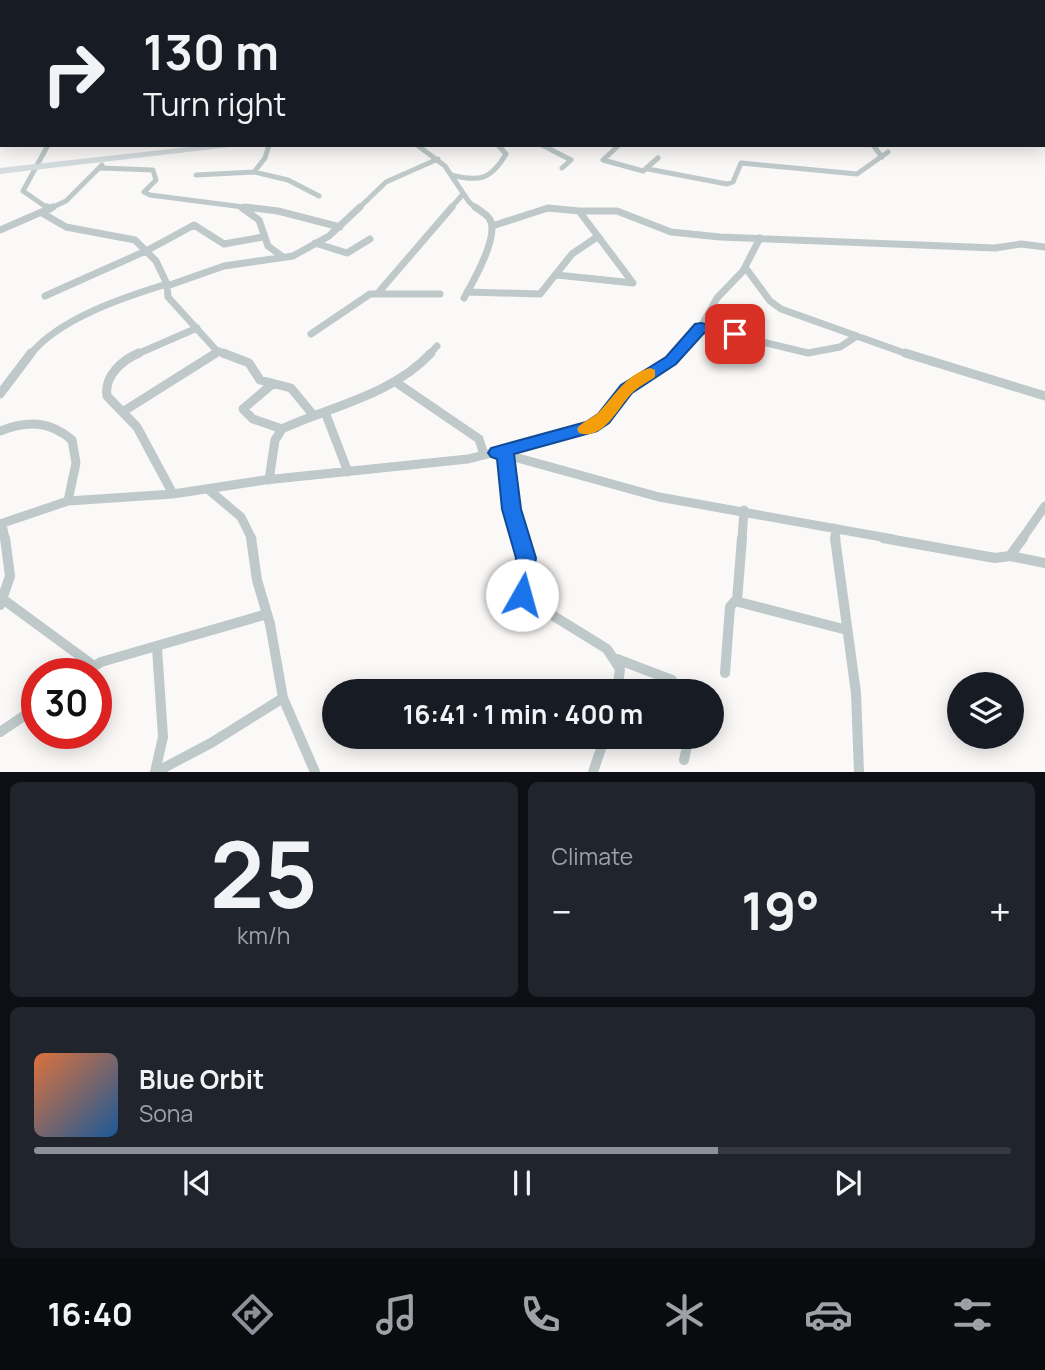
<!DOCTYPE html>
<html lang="en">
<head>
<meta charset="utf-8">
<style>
  :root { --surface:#171b24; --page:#20242c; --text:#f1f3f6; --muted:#9ea1a6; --line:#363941; --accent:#8c9099 }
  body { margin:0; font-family:Manrope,sans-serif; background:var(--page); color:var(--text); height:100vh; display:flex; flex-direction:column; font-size:26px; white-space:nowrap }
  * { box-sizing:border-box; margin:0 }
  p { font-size:23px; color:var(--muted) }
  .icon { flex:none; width:38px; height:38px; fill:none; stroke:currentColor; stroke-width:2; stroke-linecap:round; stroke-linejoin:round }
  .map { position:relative; height:772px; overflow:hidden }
  .panel { display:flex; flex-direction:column; gap:10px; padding:10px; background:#0d0f14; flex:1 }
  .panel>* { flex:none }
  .guide { position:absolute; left:0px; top:0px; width:1046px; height:147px; box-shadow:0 4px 18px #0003; background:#171b24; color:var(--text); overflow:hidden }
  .tools { position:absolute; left:947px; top:672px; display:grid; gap:14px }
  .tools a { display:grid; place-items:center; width:77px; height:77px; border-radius:50%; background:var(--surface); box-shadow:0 4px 18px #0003; font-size:35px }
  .speed { position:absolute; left:21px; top:658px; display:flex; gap:14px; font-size:35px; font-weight:700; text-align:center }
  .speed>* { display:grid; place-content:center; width:91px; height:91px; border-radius:50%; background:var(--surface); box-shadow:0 4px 18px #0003; line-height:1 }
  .speed .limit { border:10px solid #d22; background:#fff; color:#111 }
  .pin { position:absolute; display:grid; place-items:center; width:60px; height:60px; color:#fff; margin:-30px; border-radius:14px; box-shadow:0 4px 10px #0006 }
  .me { position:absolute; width:77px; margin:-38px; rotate:7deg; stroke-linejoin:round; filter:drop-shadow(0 0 5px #0008) }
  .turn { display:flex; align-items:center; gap:24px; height:147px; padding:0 28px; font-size:32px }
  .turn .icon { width:91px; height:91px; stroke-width:2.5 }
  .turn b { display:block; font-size:49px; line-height:60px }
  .big { font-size:52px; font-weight:700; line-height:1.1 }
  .panel .card { flex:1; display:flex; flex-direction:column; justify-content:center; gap:10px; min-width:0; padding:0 24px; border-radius:10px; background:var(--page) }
  .panel .dial { align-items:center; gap:0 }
  .dial b { font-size:91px; line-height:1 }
  .song { display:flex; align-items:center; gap:21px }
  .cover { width:84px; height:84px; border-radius:10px; background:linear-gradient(135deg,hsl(20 70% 55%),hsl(210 70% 35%)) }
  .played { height:7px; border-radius:4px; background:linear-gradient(90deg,var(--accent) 70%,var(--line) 70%) }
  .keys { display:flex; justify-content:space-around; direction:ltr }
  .heat { display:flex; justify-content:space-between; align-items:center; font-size:38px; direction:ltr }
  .panel .tiles { flex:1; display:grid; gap:10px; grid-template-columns:1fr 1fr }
  .card:last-child { grid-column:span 2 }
  .trip { position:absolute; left:322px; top:679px; width:402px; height:70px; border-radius:35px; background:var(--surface); box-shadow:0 4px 18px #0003; font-weight:700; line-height:70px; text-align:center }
  .tab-bar { display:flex; height:112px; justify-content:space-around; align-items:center; background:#090b0e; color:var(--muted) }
  .tab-bar .icon { width:49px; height:49px }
  .tab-bar .current { color:var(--accent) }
  .tab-bar b { font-size:32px; color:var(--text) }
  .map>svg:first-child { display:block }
</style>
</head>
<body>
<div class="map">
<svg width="1045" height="772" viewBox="0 0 1045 772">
  <rect width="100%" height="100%" fill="#faf9f7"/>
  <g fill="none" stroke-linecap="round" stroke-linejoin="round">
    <path stroke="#bfc9ca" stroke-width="4.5" d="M 122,0 L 128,2
      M 357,0 L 361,2
      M 535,0 L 541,2
      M 682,0 L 688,2
      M 597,1 L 602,2
      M 34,2 L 41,0
      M 265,2 L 271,0
      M 336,2 L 341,0
      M 408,2 L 415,0
      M 482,2 L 486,0
      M 559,2 L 561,0
      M 770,2 L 773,2"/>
    <path stroke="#bfc9ca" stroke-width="5" d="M 48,145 L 23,191 L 49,209
      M 417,145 L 445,166 L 469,202 L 477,209
      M 542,145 L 571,160 L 562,168
      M 619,145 L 603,160 L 643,171 L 658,158
      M 873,145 L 882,157
      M 100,168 L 153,170 L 156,180 L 144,192 L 150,195 L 259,209
      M 648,169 L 727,184 L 733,182 L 741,163 L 857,174 L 888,152
      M 254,172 L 288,180 L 319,196
      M 196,175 L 254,172 L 265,158 L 269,145
      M 451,175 C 479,182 491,180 506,154 L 498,145
      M 49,209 L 66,201 L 102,165
      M 358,209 L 386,182 L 438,159
      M 450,209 L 463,194
      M 546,209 L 554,209"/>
    <path stroke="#bfc9ca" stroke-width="7" d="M 47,207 L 50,209
      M 245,207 L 278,211 L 340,227
      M 242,208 L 259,220 L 268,246 L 283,257
      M 579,211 L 617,211 L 671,232 L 720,237 L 995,248 L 1021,244 L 1045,247
      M 42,213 L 66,227 L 135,240 L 156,261 L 167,284 L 168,297 L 217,351 L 227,355
      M 492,226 L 548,208 L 579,211 L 633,283 L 557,275
      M 0,230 L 53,207
      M 315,243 L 347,253 L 370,239
      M 745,267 L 770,301 L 781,309 L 910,355
      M 167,286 L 224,266 L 293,256 L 329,236 L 360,207
      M 467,292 L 540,294 L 572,254 L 597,237
      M 378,293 L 452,207
      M 45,296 L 148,250 L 194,225 L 224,244 L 263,237
      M 464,298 C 473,282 501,234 489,218 C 486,214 479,210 475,207
      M 701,327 L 808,353 L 840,347 L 857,336
      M 311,334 L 370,294 L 440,294
      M 30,355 C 58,319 124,297 167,284
      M 135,355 L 197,328
      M 213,355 L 219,351
      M 429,355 L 437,346
      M 677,355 L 698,332 L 717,298 L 743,271 L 760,238"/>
    <path stroke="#bfc9ca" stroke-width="9" d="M 139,353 C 122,360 104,376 107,396 L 137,427 L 173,494
      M 223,353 L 249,363 L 260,380 L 291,388 L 314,416
      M 905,353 L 1045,396
      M 397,383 L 479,439 L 484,455
      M 270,386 L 243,409 L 253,419 L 282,429
      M 0,394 L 31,353
      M 124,411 L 216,353
      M 325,412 L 348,472
      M 0,431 C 27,420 50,421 72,440 L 76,463 L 68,501
      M 500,453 L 659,497 L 893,539
      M 506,455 L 512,509 L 521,539
      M 269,480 L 275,440 L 282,429 C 332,406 392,395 431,353
      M 209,490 L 241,517 L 252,539
      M 0,524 L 68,501 L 173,494 L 265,480 L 468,459 L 582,430 L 603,418 L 626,389 L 678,353
      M 2,524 L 5,539
      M 834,528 L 836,539
      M 742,539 L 744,510
      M 1022,539 L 1045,506"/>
    <path stroke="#bfc9ca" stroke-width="10" d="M 251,538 L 257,580 L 270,624 L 283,698 L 315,772
      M 520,538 L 526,558 L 523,597 L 607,649 L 620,669 L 617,691
      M 835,538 L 856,693 L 859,772
      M 883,538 L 995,558 L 1010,556 L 1023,538
      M 1010,556 L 1045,563
      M 4,600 L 94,666
      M 737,601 L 742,538
      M 0,605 L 10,576 L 5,538
      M 617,659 L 672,680 L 679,691
      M 725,673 L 730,607 L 735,601 L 847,630
      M 82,674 L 101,662 L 267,614
      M 0,732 L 37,707
      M 684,760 L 689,737
      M 155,772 L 163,737 L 157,648
      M 156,772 L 211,743 L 283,698
      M 593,772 L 605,737"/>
    <path fill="#d5dcde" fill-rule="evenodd" d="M 206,145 L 234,145 L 230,147 L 0,174 L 0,168 Z"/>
  </g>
  <path fill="#1a73e8" stroke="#114b97" stroke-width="2" d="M 701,323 L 740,331 L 742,334 L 735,339 L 704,333 L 676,364 L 632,393 L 609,423 L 597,431 L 514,454 L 521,509 L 536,558 L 529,601 L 522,604 L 514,601 L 511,595 L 516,558 L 502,509 L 497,459 L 491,457 L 488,453 L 491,448 L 586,422 L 598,414 L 621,385 L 666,357 L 695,324 Z"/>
  <path fill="#f59e0b" d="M 650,368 L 655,370 L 655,377 C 648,382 638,387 631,394 C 618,408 603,441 579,433 L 577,429 C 582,421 592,419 599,412 C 615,396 625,375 650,368 Z"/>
</svg>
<div class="tools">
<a><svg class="icon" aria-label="layers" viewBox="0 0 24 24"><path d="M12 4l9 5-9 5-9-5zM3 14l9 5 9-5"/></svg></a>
</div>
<div class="speed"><div class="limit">30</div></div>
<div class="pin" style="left:735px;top:334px;background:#d93025"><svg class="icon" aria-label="arrive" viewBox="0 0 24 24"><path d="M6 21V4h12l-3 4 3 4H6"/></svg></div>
<svg class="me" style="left:522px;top:595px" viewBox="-20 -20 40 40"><circle r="19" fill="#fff"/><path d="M0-13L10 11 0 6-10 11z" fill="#1a73e8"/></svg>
<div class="trip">16:41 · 1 min · 400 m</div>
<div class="guide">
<div class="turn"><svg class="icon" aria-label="right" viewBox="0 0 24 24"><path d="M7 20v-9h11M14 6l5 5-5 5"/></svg><div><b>130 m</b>Turn right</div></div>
</div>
</div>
<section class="panel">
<div class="tiles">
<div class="card dial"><b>25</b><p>km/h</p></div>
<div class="card"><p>Climate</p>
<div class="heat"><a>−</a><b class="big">19°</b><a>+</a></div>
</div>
<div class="card">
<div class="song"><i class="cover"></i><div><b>Blue Orbit</b><p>Sona</p></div></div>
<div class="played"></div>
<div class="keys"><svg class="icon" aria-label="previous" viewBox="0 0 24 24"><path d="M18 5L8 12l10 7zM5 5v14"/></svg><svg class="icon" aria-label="pause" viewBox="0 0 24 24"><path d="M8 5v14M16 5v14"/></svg><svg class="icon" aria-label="next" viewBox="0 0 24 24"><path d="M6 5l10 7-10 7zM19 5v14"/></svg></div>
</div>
</div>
</section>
<nav class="tab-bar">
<b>16:40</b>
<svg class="icon current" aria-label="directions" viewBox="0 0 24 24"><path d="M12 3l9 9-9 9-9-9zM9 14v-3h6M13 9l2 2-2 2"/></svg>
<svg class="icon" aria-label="music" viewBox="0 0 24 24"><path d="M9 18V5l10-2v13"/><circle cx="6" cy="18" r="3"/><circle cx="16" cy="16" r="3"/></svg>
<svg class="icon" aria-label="phone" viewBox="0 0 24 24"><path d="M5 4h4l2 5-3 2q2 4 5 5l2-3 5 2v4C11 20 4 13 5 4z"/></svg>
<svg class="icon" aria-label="climate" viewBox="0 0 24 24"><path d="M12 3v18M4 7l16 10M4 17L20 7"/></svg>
<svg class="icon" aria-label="car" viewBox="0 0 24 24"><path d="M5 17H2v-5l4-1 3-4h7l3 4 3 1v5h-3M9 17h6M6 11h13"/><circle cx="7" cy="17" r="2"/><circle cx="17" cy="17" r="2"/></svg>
<svg class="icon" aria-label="filters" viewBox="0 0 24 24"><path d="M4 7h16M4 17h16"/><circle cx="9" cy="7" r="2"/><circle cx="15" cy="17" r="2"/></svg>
</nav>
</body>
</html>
